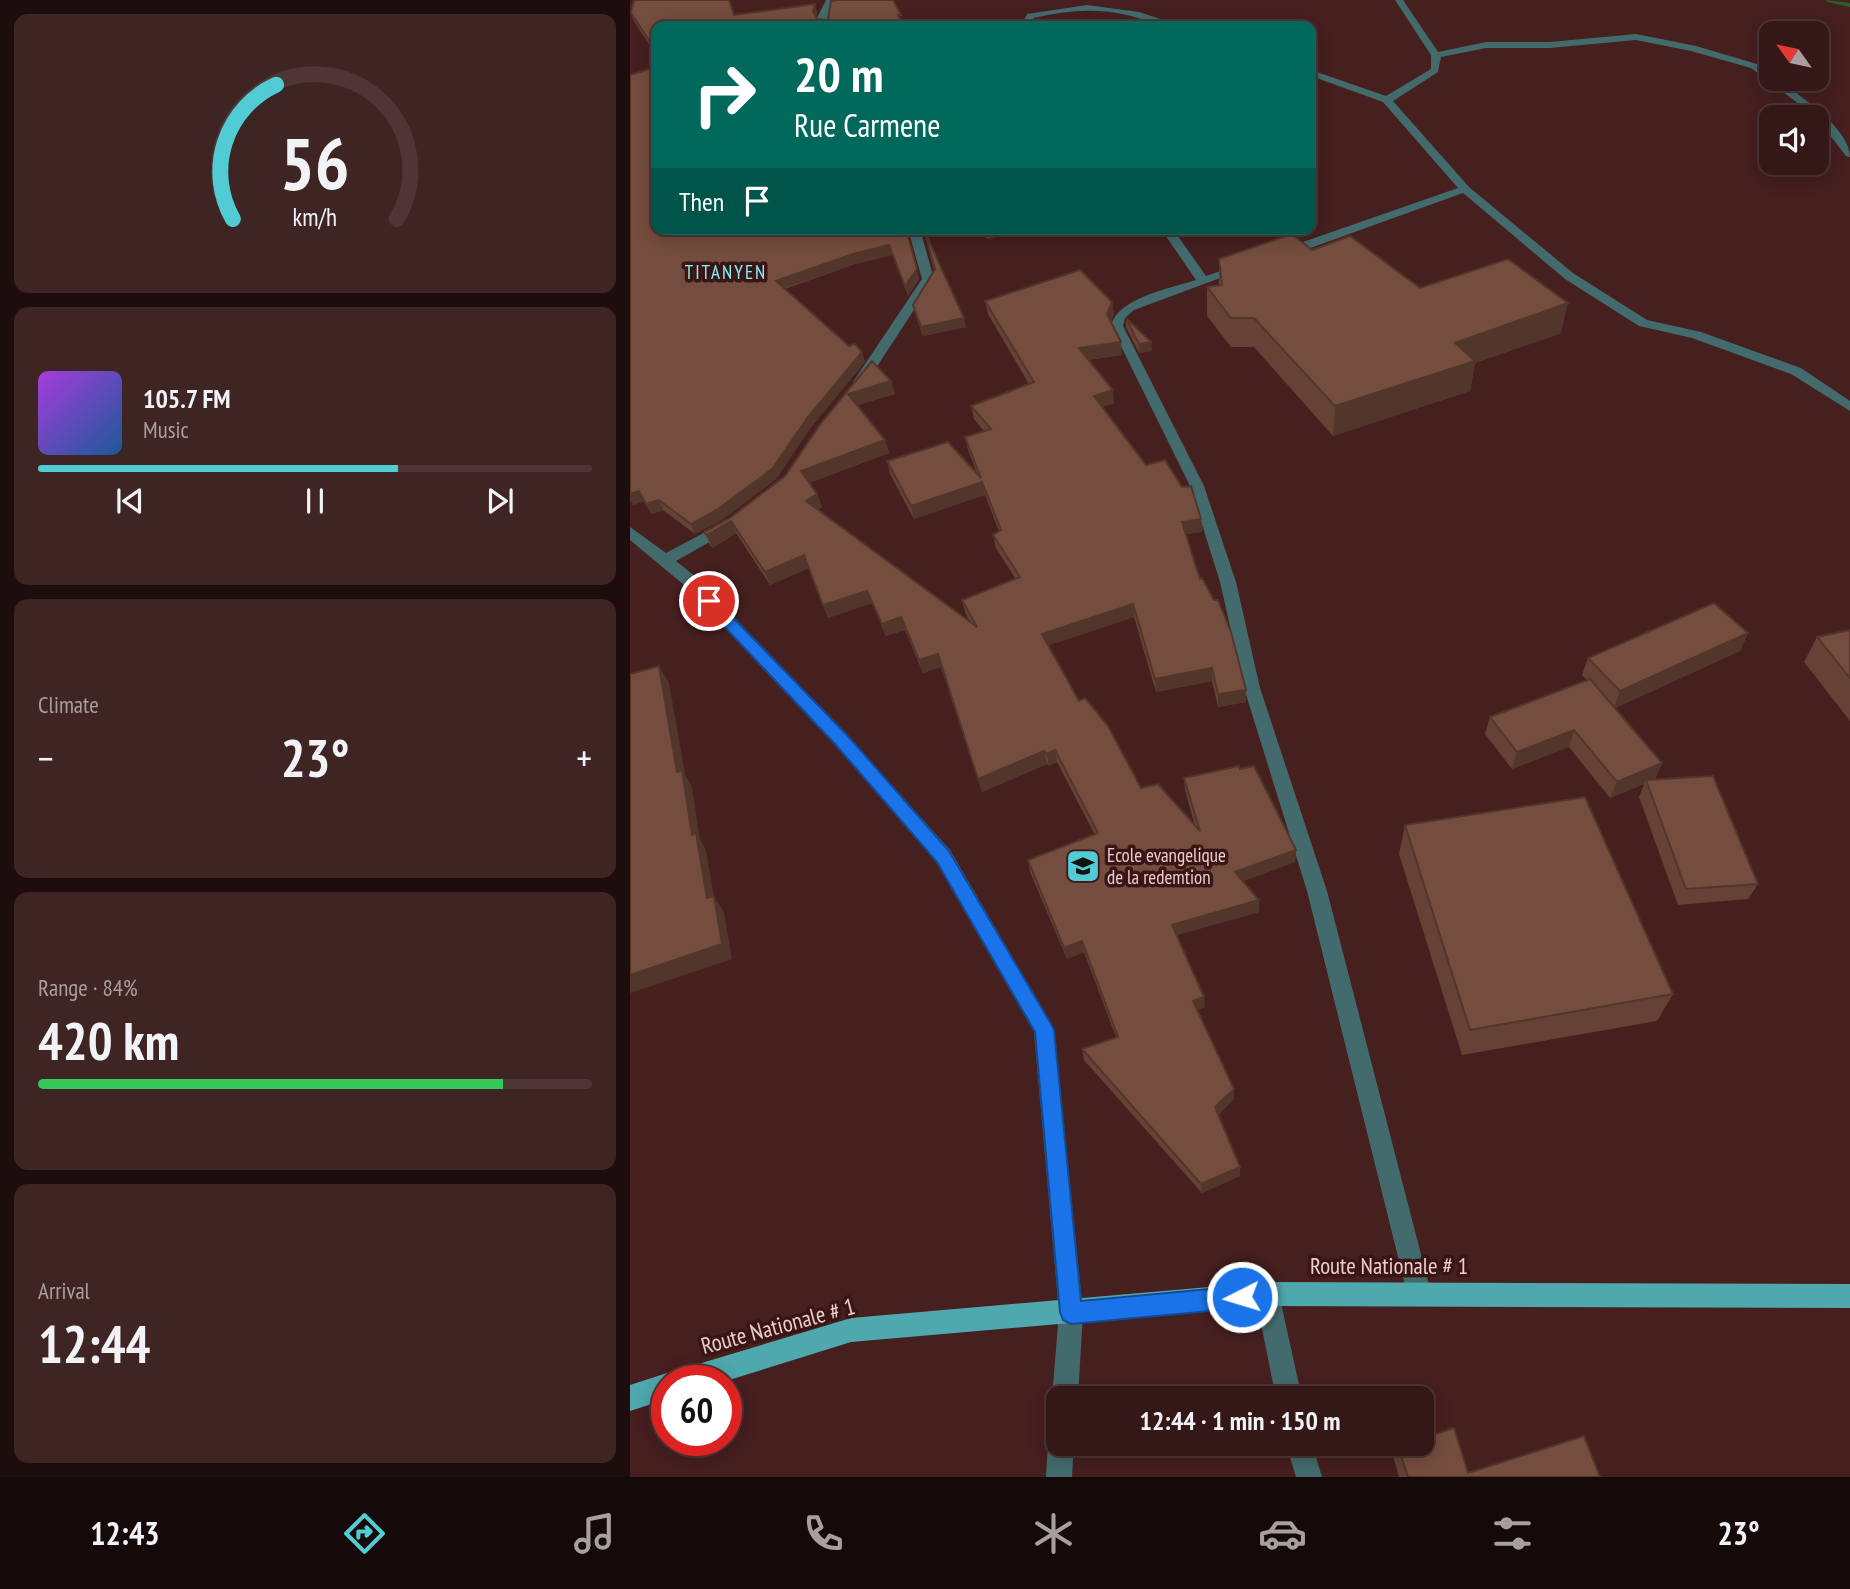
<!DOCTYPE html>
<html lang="en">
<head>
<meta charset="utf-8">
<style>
  :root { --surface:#341717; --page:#3f2424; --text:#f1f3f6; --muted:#a99fa1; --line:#4e3636; --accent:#51ccd4 }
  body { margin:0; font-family:"PT Sans Narrow",sans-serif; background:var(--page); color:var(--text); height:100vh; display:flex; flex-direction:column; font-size:26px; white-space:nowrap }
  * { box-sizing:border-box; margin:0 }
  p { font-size:23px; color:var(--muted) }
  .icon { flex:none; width:38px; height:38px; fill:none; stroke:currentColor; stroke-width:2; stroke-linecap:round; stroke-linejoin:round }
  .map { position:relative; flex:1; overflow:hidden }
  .panel { display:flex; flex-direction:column; gap:14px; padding:14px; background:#1d0d0d; width:630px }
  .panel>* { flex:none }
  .banner { position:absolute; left:21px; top:21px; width:665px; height:214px; border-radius:14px; box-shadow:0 4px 18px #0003,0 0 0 2px var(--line); background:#00695c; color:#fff; overflow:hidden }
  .needle { width:46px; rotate:303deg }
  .buttons { position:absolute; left:1129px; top:21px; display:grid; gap:14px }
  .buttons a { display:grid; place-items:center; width:70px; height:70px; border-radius:14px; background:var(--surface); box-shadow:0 4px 18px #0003,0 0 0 2px var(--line); font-size:35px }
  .speed { position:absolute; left:21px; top:1365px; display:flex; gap:14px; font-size:35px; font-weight:700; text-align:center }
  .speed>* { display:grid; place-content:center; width:91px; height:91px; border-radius:50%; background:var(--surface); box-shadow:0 4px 18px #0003,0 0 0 2px var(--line); line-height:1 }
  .speed .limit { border:10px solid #d22; background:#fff; color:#111 }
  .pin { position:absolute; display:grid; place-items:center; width:60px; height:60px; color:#fff; margin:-30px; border:4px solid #fff; border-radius:50%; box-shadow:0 2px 7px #0007 }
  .me { position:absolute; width:77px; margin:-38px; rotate:265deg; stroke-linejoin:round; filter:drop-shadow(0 0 5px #0008) }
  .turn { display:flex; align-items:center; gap:24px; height:147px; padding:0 28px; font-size:32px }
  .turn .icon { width:91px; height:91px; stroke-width:2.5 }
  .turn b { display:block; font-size:49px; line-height:60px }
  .then { display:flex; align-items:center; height:66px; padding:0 28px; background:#0003; gap:14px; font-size:26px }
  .big { font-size:52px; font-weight:600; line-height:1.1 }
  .panel .tile { flex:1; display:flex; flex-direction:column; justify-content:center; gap:10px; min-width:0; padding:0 24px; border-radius:14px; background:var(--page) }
  .panel .dial { align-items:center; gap:0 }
  .dial svg { height:182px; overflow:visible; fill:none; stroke:var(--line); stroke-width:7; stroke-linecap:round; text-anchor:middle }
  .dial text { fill:var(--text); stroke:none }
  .song { display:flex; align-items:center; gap:21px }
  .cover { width:84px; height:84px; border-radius:10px; background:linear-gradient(135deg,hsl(280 70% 55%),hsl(210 70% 35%)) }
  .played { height:7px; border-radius:4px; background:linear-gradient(90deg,var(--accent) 65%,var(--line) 65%) }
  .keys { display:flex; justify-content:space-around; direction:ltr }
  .heat { display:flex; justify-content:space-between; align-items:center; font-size:38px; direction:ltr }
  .charge { height:10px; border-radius:5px; background:linear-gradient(90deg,#34c759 84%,var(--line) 0) }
  .trip { position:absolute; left:416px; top:1386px; width:388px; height:70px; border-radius:14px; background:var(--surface); box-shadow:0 4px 18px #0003,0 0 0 2px var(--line); font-weight:600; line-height:70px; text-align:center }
  .dock { display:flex; height:112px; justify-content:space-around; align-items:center; background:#150909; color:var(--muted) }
  .dock .icon { width:49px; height:49px }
  .dock .on { color:var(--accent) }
  .dock b { font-size:32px; color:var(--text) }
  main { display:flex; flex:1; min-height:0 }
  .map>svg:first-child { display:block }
</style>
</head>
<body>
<main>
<section class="panel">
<div class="tile dial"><svg viewBox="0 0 100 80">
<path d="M14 69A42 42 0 1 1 86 69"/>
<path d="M14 69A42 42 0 0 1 33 10" stroke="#51ccd4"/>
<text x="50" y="56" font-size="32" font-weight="700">56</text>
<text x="50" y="72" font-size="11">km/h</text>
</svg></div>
<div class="tile">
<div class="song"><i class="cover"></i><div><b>105.7 FM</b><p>Music</p></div></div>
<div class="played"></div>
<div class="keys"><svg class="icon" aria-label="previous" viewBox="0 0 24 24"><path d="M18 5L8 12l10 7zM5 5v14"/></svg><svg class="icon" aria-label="pause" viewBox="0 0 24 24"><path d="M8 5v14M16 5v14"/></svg><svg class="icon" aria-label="next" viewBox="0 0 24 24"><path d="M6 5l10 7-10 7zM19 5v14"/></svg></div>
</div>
<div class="tile"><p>Climate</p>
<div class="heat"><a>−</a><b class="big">23°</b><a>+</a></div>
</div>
<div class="tile"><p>Range · 84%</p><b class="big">420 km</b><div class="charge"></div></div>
<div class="tile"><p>Arrival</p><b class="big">12:44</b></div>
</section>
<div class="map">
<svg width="1220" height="1477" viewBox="0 0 1220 1477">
  <rect width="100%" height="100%" fill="#461f1f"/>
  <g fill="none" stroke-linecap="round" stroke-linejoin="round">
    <path fill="#2e5e27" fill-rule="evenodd" d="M 1196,0 L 1220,3 L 1220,7 L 1197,2 Z"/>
    <path fill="#436b6d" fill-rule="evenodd" d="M 196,0 L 204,0 L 197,18 L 200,26 L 191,26 L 187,18 Z
      M 765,0 L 773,0 L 808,52 L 856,42 L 920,42 L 1006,34 L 1066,46 L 1127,64 L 1141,74 L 1141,79 L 1148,79 C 1169,96 1220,128 1220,157 L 1216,156 L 1186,117 L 1121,68 L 1061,51 L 1006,40 L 920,48 L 856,48 L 811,57 L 808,72 L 763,101 L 839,187 L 943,273 L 1017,320 L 1071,332 L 1171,368 L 1220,401 L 1220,411 L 1161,374 L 1062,338 L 1009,326 L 935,279 L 833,193 L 658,256 L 650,256 L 650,250 L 828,188 L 753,102 L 681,76 L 681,70 L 756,96 L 801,69 L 801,55 Z
      M 457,5 L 509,12 L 552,26 C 531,27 512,18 492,14 C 462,8 433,11 404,18 L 400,26 L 391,26 L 397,14 Z
      M 278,229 L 290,229 L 304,279 L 235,385 L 225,385 L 223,382 L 292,279 Z
      M 531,229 L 543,229 L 576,276 L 611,264 L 617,268 L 504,310 L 495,318 L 493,326 L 574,486 L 606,582 L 630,688 L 697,891 L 801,1293 L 797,1301 L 789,1305 L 781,1301 L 777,1293 L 677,891 L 614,688 L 590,582 L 560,486 L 481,326 C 487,298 541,288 566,280 Z
      M 96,521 L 104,526 L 101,530 L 46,561 L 66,577 L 217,735 L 320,850 L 421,1023 L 424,1030 L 453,1312 L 448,1398 L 429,1398 L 429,1408 L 422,1398 L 429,1312 L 404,1032 L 306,862 L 205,745 L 54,585 L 0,540 L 0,527 L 36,553 Z
      M 637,1282 L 645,1286 L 649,1294 L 672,1398 L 646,1398 L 625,1294 L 629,1286 Z
      M 429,1432 L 429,1444 L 444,1444 L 442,1477 L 416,1477 L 418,1444 L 422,1435 Z
      M 656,1444 L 682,1444 L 692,1477 L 666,1477 Z"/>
    <path fill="#4fa8ad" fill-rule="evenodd" d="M 637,1282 L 1220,1284 L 1220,1308 L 637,1306 L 221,1342 L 96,1381 L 37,1381 L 37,1399 L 0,1411 L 0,1385 L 37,1373 L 44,1377 L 46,1372 L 55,1368 L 221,1318 Z"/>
  </g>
  <path fill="#654235" d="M 187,12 L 186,17 L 187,19 L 273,23 L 26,26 L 26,55 L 4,21 L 1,13 L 104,15 Z
    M 0,75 L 276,229 L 289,279 L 278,296 L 262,255 L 225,264 L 155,289 L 219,346 L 232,352 L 235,362 L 181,427 L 146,479 L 93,519 L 65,534 L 33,510 L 21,514 L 14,501 L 3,505 L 0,499 Z
    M 342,229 L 392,229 L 358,239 Z
    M 294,230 L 336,327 L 293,336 L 285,314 L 283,305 L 304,270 Z
    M 682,250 L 790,288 L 931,333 L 845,363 L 840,391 L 703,436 L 624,347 L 601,347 L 577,316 L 577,287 L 589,286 L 589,259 Z
    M 355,301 L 482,302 L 484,314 L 481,321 L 492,355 L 458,360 L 484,403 L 472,407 L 516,465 L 571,519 L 572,532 L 556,534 L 570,579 L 616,702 L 588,707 L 582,681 L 526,692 L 504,617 L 418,645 L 449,701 L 511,788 L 565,826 L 555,790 L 554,778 L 610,769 L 666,850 L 665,862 L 613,881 L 629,912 L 547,935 L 575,1007 L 567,1010 L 604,1089 L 604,1099 L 588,1115 L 610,1176 L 572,1193 L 454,1060 L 452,1049 L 486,1037 L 454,952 L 437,959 L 400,872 L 398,860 L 465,835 L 427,762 L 419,766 L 417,764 L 352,792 L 311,667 L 293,673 L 275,630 L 256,636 L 242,603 L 198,618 L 179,568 L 140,585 L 106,533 L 83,548 L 80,545 L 74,532 L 100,518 L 155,476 L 191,423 L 261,381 L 265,394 L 227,405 L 255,440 L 259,453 L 179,483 L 187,494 L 192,507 L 188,509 L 340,622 L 335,612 L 332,600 L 385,578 L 366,548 L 363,535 L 369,531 L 355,495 L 284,519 L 260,474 L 257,461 L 347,473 L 338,450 L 335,437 L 354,431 L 344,419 L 341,406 L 399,384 L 358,314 Z
    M 496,318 L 522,351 L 509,353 L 496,327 Z
    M 1220,630 L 1220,721 L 1174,662 L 1187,637 Z
    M 1118,633 L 1110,651 L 985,708 L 1032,763 L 1025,780 L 1128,884 L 1118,899 L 1048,905 L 1009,797 L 1014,784 L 980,798 L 939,747 L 882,769 L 855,734 L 860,717 L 957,680 L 952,675 L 958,658 Z
    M 775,825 L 1043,994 L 1027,1021 L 832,1055 L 769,854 Z
    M 768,1446 L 838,1473 L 970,1477 L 769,1477 L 763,1456 Z"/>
  <path fill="#52362b" d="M 185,4 L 187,12 L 185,19 L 183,11 Z
    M 356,229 L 392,229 L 358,239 Z
    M 259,245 L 262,255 L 225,264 L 149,290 L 146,281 L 223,254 Z
    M 287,269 L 289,279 L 278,296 L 275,286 Z
    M 482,302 L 484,314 L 479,327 L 477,314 Z
    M 938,303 L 931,333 L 845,363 L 840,391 L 703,436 L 705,406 L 825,343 Z
    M 334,318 L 336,327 L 293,336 L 291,327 Z
    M 491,342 L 492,355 L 450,361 L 449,348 Z
    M 521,342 L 522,351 L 509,353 L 509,344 Z
    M 232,352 L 235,362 L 181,427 L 146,479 L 93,519 L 65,534 L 61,524 L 178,417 Z
    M 261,381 L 265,394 L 222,407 L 218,394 Z
    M 483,390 L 484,403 L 465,409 L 464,396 Z
    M 255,440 L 259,453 L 175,484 L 171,471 Z
    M 352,482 L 355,495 L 284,519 L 281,506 Z
    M 9,491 L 14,501 L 3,505 L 0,499 L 0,494 Z
    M 187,494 L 192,507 L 180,514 L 176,501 Z
    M 29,500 L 33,510 L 21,514 L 16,504 Z
    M 571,519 L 572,532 L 552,535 L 552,522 Z
    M 101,521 L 106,533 L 83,548 L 77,535 Z
    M 174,555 L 179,568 L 140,585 L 135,572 Z
    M 237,591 L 242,603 L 198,618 L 193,605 Z
    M 503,604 L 504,617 L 414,647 L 412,634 Z
    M 271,617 L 275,630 L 256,636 L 252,624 Z
    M 1118,633 L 1110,651 L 984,708 L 990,691 Z
    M 308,654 L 311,667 L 293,673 L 289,660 Z
    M 29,666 L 39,683 L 55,774 L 62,787 L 70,839 L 76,850 L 84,897 L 94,912 L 102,959 L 0,993 L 0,975 L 77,898 L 47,772 Z
    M 582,668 L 582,681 L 526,692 L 525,679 Z
    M 616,690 L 616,702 L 588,707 L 588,694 Z
    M 944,730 L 939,747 L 882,769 L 887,752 Z
    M 425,750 L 427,762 L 419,766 L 417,754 Z
    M 414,751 L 417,764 L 352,792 L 348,779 Z
    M 1032,763 L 1025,780 L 1016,780 L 1014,784 L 980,798 L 987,782 Z
    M 666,850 L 665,862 L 605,884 L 605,872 Z
    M 629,900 L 629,912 L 543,936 L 542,925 Z
    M 452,941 L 454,952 L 437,959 L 434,948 Z
    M 574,997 L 575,1007 L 564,1012 L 563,1001 Z
    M 604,1089 L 604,1099 L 585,1117 L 585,1107 Z
    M 610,1167 L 610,1176 L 572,1193 L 571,1184 Z"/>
  <path fill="#754d3e" stroke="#52362b" stroke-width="2" d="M 4,0 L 99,0 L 104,15 L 185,4 L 183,11 L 187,19 L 198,20 L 201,1 L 208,0 L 263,0 L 271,15 L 268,15 L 273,26 L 26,26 L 26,51 L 1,13 Z
    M 26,67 L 26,229 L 276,229 L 287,269 L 275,286 L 259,245 L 223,254 L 146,281 L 219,346 L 225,344 L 232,352 L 178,417 L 142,469 L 88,509 L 61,524 L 29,500 L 16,504 L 9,491 L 0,494 L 0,75 Z
    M 294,230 L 334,318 L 291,327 L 283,305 L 305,269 Z
    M 662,234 L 682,250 L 720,236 L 790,288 L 878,259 L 938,303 L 825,343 L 845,361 L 705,406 L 624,318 L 601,318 L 577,287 L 592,285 L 589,259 Z
    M 450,270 L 482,302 L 477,314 L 491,342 L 449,348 L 483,390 L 464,396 L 516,465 L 535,460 L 552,487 L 561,486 L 571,519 L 552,522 L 570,579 L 572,578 L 584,600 L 588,600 L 601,632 L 616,690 L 588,694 L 582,668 L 525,679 L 503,604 L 412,634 L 449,701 L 455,698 L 478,726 L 511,788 L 528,784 L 570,831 L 554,778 L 609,766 L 610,769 L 624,766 L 666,850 L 605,872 L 629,900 L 542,925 L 574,997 L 563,1001 L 604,1089 L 585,1107 L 610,1167 L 571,1184 L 452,1049 L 488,1037 L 452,941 L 434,948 L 398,860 L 468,833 L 425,750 L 417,754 L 414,751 L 348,779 L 308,654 L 289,660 L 271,617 L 252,624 L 237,591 L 193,605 L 174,555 L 135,572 L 101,521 L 77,535 L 74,532 L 100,518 L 155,476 L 191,423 L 242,361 L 261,381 L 218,394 L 255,440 L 171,471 L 187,494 L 176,501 L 347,627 L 332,600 L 390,577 L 363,535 L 371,530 L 352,482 L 281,506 L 257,461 L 318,442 L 351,478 L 335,437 L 361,429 L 341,406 L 404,382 L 355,301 Z
    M 496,318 L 521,342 L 509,344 Z
    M 1084,603 L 1118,633 L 990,691 L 958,658 Z
    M 1220,630 L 1220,678 L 1187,637 Z
    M 29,666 L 47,772 L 52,770 L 62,835 L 66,833 L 77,898 L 84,896 L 92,944 L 0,975 L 0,674 Z
    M 960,679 L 1032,763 L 987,782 L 944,730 L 887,752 L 860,717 Z
    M 1083,776 L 1128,884 L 1056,889 L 1016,780 Z
    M 955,797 L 1043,994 L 840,1030 L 775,825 Z
    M 824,1428 L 838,1473 L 954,1436 L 970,1477 L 778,1477 L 768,1446 L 774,1444 L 793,1444 L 793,1438 Z"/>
  <path fill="#1a73e8" stroke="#114b97" stroke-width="2" d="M 79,596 L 84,598 L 217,735 L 319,851 L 421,1024 L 424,1030 L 451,1301 L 612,1286 L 620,1289 L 623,1297 L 620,1304 L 612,1308 L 441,1324 L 433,1320 L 430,1312 L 405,1032 L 307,862 L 205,744 L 74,605 L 72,601 Z"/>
  <defs>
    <g id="school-square" transform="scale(1.75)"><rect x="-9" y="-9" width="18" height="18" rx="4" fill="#51ccd4" stroke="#3b1516"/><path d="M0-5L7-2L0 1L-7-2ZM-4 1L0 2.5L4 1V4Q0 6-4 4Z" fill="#111"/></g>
  </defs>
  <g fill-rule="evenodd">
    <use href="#school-square" x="453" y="866"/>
  </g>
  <g text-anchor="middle" stroke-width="7" stroke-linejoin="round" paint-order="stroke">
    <g font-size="19" letter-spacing="2" fill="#85f1f7" stroke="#3b1516">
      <text x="96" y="279">TITANYEN</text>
    </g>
    <g font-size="19" fill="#e9cecd" stroke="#3b1516" text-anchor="start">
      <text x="477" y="862">Ecole evangelique<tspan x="477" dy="22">de la redemtion</tspan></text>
    </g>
    <g font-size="23" fill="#e9cecd" stroke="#3b1516">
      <text x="759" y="1274">Route Nationale # 1</text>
      <text transform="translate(148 1326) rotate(-15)" y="8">Route Nationale # 1</text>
    </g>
  </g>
</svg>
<div class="buttons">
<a><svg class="needle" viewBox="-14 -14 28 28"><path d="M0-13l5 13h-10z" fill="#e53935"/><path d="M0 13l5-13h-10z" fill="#a99fa1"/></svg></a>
<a><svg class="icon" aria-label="sound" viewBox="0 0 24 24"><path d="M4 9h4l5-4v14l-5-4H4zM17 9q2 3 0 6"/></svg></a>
</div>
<div class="speed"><div class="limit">60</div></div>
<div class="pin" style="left:79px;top:601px;background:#d93025"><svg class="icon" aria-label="arrive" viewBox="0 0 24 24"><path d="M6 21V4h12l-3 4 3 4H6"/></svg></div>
<svg class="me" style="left:612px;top:1297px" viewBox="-20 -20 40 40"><circle r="17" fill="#1a73e8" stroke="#fff" stroke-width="3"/><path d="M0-11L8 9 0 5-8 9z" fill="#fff"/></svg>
<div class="trip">12:44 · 1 min · 150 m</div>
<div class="banner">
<div class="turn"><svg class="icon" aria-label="right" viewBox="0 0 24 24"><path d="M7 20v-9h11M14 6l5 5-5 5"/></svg><div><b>20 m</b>Rue Carmene</div></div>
<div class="then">Then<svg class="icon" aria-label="arrive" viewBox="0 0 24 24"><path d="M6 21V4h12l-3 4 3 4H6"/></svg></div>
</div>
</div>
</main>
<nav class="dock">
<b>12:43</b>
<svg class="icon on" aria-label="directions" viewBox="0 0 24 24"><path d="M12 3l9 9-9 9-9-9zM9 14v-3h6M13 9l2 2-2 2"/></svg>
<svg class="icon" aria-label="music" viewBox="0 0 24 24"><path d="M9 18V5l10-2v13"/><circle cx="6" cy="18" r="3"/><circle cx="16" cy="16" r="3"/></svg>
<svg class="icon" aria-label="phone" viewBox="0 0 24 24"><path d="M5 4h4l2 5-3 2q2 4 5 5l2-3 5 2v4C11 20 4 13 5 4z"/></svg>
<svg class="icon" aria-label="climate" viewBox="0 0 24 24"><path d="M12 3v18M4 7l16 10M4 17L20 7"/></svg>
<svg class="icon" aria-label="car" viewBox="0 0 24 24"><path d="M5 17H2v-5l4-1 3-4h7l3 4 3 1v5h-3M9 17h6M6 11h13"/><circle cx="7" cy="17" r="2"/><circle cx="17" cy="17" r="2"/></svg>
<svg class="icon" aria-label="filters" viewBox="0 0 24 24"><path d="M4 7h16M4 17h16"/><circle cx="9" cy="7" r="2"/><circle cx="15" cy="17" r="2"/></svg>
<b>23°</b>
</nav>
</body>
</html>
